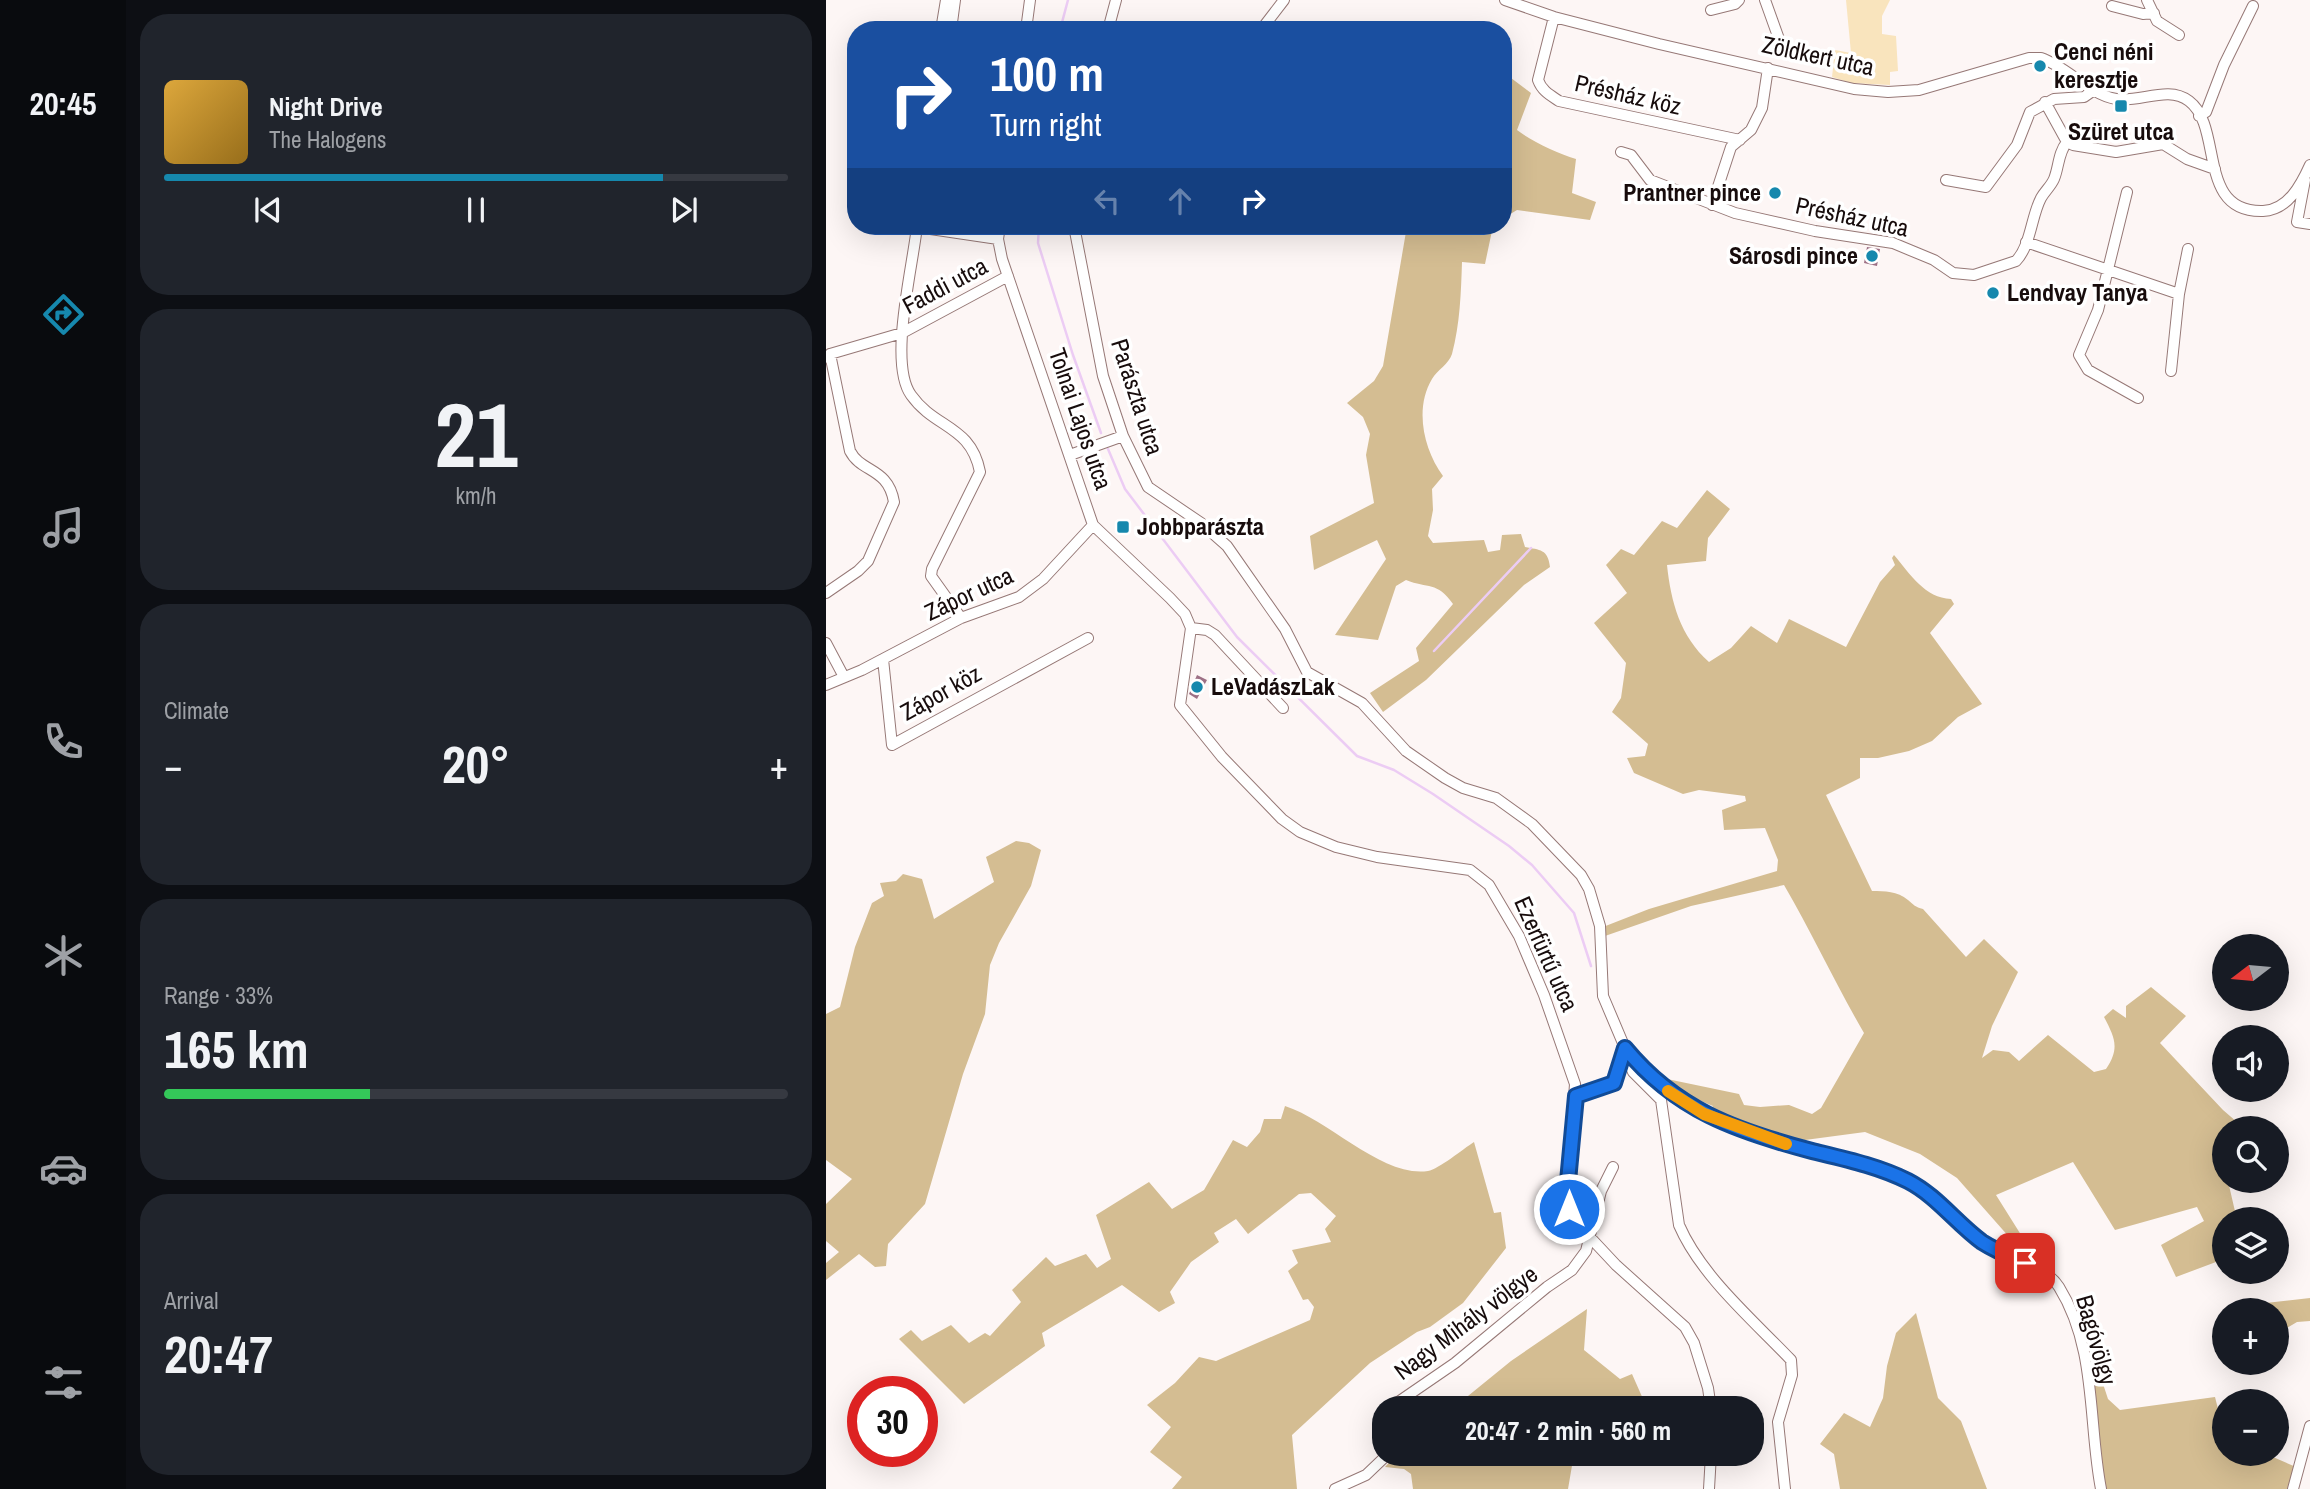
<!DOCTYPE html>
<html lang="en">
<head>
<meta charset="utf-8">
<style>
  :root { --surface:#171b24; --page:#20242c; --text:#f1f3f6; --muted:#9ea1a6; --line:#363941; --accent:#1688ad }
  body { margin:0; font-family:"Archivo Narrow",sans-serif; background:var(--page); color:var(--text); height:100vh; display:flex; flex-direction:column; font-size:26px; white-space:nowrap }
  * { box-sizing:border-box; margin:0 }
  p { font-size:23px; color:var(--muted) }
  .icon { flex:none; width:38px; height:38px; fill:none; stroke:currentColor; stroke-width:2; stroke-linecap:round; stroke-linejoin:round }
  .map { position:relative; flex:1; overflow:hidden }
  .panel { display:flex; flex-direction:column; gap:14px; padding:14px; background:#0d0f14; width:700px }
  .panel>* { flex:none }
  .top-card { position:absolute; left:21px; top:21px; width:665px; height:214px; border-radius:28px; box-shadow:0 7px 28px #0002; background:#1a4fa0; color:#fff; overflow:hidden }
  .needle { width:46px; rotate:254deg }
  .tools { position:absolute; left:1386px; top:934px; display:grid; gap:14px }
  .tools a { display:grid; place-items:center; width:77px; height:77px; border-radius:50%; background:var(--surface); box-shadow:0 7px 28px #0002; font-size:35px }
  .speed { position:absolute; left:21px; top:1376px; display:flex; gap:14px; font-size:35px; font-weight:700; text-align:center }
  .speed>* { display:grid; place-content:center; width:91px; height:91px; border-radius:50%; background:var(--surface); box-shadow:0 7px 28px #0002; line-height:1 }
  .speed .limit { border:10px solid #d22; background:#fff; color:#111 }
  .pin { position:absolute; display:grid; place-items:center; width:60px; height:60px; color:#fff; margin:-30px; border-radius:14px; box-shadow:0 4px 10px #0006 }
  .me { position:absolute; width:77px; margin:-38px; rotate:0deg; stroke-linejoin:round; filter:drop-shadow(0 0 5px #0008) }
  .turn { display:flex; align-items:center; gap:24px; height:147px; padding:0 28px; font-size:32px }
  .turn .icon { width:91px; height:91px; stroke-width:2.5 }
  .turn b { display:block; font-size:49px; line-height:60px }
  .lanes { display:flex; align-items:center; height:66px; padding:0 28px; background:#0003; justify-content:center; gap:35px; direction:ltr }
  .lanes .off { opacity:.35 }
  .big { font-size:52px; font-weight:700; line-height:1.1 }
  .panel .widget { flex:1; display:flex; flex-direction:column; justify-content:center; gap:10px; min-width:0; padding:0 24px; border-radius:28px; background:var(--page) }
  .panel .dial { align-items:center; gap:0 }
  .dial b { font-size:91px; line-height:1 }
  .song { display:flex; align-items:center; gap:21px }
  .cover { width:84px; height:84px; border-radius:10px; background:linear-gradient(135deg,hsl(40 70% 55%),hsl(40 70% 35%)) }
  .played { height:7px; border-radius:4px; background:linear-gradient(90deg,var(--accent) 80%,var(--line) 80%) }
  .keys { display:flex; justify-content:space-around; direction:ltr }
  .heat { display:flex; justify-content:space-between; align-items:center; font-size:38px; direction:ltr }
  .charge { height:10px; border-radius:5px; background:linear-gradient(90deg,#34c759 33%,var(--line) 0) }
  .trip { position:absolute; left:546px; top:1396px; width:392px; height:70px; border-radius:28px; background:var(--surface); box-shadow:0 7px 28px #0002; font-weight:700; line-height:70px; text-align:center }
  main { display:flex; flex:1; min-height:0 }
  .dock { display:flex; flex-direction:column; width:126px; justify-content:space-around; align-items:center; background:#090b0e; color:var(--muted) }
  .dock .icon { width:49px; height:49px }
  .dock .current { color:var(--accent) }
  .dock b { font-size:32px; color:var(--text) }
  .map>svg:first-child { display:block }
</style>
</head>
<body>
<main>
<nav class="dock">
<b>20:45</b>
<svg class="icon current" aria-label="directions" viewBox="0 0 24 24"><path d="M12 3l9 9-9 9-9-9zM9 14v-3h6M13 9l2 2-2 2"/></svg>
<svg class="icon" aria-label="music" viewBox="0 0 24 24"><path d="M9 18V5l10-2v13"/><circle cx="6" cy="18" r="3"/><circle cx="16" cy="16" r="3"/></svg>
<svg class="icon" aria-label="phone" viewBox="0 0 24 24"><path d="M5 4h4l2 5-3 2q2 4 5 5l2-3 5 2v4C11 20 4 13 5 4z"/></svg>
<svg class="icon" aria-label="climate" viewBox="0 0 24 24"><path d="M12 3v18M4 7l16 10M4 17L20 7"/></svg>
<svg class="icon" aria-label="car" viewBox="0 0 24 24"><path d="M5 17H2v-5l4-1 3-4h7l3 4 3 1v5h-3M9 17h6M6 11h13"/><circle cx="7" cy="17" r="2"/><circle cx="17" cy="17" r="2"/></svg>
<svg class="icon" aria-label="filters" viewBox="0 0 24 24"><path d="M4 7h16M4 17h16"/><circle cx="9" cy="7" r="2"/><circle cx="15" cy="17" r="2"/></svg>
</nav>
<section class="panel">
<div class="widget">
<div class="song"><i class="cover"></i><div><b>Night Drive</b><p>The Halogens</p></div></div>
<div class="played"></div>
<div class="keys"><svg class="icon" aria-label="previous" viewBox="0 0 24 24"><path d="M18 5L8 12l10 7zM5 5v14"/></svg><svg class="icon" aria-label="pause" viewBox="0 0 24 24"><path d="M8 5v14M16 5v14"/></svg><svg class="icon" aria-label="next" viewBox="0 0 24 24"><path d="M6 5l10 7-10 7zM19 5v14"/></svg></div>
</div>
<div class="widget dial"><b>21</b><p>km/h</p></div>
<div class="widget"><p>Climate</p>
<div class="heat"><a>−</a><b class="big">20°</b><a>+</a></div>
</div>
<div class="widget"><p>Range · 33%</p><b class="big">165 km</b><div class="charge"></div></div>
<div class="widget"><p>Arrival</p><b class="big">20:47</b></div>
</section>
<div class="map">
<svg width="1484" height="1489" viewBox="0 0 1484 1489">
  <rect width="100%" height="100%" fill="#fdf6f5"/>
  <path fill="#f9e4bd" d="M 1020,0 L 1064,0 L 1056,16 L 1056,34 L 1070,36 L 1072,71 L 1064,72 L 1064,85 L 1025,83 L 1006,77 L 1009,50 L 1025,53 Z"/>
  <path fill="#d4bd92" d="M 677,72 L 705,93 L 691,130 C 705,141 731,153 750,159 L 746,193 L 770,202 L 764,220 L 691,210 L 681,216 L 677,215 Z
    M 581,226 L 667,226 L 659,264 L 636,262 C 635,293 634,324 626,354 C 623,364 611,370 606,379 C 588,409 598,450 617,476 L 606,489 L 607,510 L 602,536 L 607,543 L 658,540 L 662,552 L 674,550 L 676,535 L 695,534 L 699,547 C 714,550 722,549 724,567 L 698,585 L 600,680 L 557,712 L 544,693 L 593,661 L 590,648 L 627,604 C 611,581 602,589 580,580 L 570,586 L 552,640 L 509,635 L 560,559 L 551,540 L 488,570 L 484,536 L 548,503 L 540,455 L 544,434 L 537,417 L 521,403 L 548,381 L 557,366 Z
    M 881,490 L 904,509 L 882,538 L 880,561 L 841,565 C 845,602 854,636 883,662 L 905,648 L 925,626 L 951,643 L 963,619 L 1020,647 L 1054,582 L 1069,565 L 1066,558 L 1068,555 C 1084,574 1099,598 1125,599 L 1128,604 L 1104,633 L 1156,704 L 1132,717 L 1106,741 L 1083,751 L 1052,758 L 1034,758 L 1034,778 L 1000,795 L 1046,891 C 1059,891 1071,891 1082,900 C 1088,905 1089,907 1097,909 L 1140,957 L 1158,939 L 1192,972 L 1166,1026 L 1156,1058 L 1167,1050 L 1183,1052 L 1193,1061 L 1222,1035 L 1268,1072 L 1280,1069 C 1294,1048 1289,1038 1278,1017 L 1287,1009 L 1300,1018 L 1300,1006 L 1325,987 L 1360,1016 L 1334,1043 L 1397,1110 L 1419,1129 L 1398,1129 L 1398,1181 L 1402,1181 L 1411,1220 L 1398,1220 L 1398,1259 L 1350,1277 L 1335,1245 L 1378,1221 L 1371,1207 L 1289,1230 L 1247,1162 L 1170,1195 L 1202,1246 L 1199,1255 L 1131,1178 L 1094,1154 L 1039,1132 L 979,1140 L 955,1138 L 883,1112 L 887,1106 L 845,1089 L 841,1079 L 913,1094 L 918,1105 L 934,1107 L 963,1105 L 986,1114 L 995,1108 L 1038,1033 C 1010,985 986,933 958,885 L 865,906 L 779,936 L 777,927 L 823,909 L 951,871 L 952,860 L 939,828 L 898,830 L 896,810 L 920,801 L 919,796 L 873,790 L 857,794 L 808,773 L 801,758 L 819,756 L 822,744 L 786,712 L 795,698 L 800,663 L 768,623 L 801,593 L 780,565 L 795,549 L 808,555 L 836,521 L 851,528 Z
    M 190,841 L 203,843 L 215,850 L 205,886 L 173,943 L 164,965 L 159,1014 L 137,1074 L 99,1204 L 62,1244 L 60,1266 L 49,1267 L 33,1254 L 0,1280 L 0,1263 L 13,1252 L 0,1241 L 0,1204 L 26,1179 L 0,1160 L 0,1014 L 14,1007 L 29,947 L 46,903 L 58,896 L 54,883 L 70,881 L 77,874 L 96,879 L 108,919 L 168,882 L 160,857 Z
    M 459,1106 C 503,1120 557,1178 602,1171 C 613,1169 637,1149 648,1142 L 668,1213 L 675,1212 L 680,1248 L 637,1303 L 604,1327 L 591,1332 L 544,1363 L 466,1435 L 471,1489 L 346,1489 L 356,1477 L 324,1452 L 345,1427 L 321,1405 L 349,1383 L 373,1357 L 390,1361 L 484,1320 L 488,1307 L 482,1299 L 477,1300 L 462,1271 L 472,1263 L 466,1250 L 505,1242 L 499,1229 L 510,1216 L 485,1193 L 473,1194 L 422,1234 L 410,1219 L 388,1233 L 393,1242 L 365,1262 L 344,1292 L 349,1303 L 333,1312 L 296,1285 L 216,1333 L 219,1346 L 138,1404 L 73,1339 L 85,1330 L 96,1341 L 125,1325 L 143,1343 L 159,1333 L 164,1336 L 195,1302 L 186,1290 L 220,1257 L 229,1266 L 260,1254 L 271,1268 L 285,1259 L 270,1215 L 323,1182 L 346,1209 L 378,1190 L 407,1140 L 421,1147 L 434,1132 L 438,1119 L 455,1119 Z
    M 1484,1298 L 1484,1321 L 1471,1322 L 1451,1334 L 1451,1311 L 1404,1311 L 1431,1304 Z
    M 761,1309 L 758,1350 L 794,1379 L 806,1374 L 821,1408 L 626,1409 L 685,1361 Z
    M 1090,1313 L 1112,1398 L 1135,1421 L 1161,1489 L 1014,1489 L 1008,1454 L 994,1444 L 1018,1413 L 1044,1427 L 1057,1398 L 1061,1366 L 1070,1333 Z
    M 1250,1316 L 1255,1317 L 1282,1399 L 1294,1410 L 1389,1397 L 1393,1413 L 1398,1414 L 1398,1454 L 1440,1454 L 1470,1467 L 1464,1489 L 1278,1489 Z
    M 571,1454 L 748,1454 L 742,1489 L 587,1489 L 585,1474 L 578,1469 L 559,1467 Z"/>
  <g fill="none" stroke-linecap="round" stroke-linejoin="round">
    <path stroke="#ecccf4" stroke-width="2.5" d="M 234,30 L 242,0
      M 213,226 L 212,243 L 247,355 L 275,433
      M 282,449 L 299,489 L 411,637 L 531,756 L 568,770 L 607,794 L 683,846 L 706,865 L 748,913 L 765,966
      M 608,651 L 705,548"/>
  </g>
  <path fill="#9d7085" d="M 1041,247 L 1054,249 L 1051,266 L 1038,263 Z
    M 371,675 L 381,680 L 371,699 L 363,694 Z"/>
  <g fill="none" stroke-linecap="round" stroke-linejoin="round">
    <g stroke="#967876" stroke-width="12">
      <path id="minor" d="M 679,0 L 728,17 L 833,44 L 1028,89 L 1062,92 L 1093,90 L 1203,58 L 1215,58 C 1242,67 1262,94 1290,99 C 1314,103 1342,85 1363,101 C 1398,127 1370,213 1437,211 C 1462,210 1475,185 1484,165
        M 939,0 L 953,39
        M 1321,0 L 1331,21 L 1353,35
        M 1286,6 L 1317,14 L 1328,13
        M 885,10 L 909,4 L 913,0
        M 728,17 L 712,80 C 716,91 724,95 733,101 L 914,140
        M 115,30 L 120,0
        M 125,30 L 129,0
        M 200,30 L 204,0
        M 282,30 L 290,0
        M 435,30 L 458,0
        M 1219,102 L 1241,142 L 1247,145 L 1290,152 L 1337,144 L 1361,159 L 1389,169
        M 1373,116 L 1380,112 L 1398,65 L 1427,6
        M 795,152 L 805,155 L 824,180 L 909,213 L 989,231 L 1067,243 L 1108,260 L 1127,273 L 1148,275 L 1190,261 C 1205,245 1205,217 1215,198 C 1219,191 1225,186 1228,179 C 1233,167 1232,153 1241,142
        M 1120,180 L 1160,187 L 1191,145 L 1204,112 L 1228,99 L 1258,97 L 1268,90
        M 1479,180 L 1471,222 L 1484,224
        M 1301,192 L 1272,310 L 1253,355 L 1262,370 L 1312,398
        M 886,205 L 905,147 L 925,130 L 936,108 L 942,68
        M 91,226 C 87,266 62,363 85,395 C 109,429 145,425 154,472 L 106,569 L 105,576 L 135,618
        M 174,226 L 172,239 L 176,259 L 267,525 L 344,598 L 359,614 L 365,628 L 354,705 L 396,757 L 456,819 L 474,832 L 510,847 L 551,857 L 644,870 L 663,885 L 693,936 L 718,995 L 749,1084 L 741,1196 L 746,1218 L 790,1265 L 859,1327 L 868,1343 L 882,1388 L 885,1409
        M 248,226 L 277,376 L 297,436 L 322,487 L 375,523 L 401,546 L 459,629 L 481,672 L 536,703 L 580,751 L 619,778 L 637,788 L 670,798 L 706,824 L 755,875 L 763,889 L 774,926 L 777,996 L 799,1048 L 787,1083 L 750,1096
        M 91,227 L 172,239
        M 1200,242 L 1353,294
        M 2,358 L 4,354 L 76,333 L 182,276
        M 1345,371 L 1353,294 L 1362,249
        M 244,455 L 297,436
        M 0,593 L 32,571 L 42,561 L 68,502 C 62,467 35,473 24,451 L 4,354
        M 365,628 L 381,630 L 389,635 L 457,708
        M 0,643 L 18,677
        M 57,659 L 66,745 L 262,638
        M 0,685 L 36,670 L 135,618 L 193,597 L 217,579 L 267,525
        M 799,1048 C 849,1110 910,1132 986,1151 C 1018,1159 1051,1166 1082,1181 C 1112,1197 1131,1227 1160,1244 C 1183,1257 1218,1264 1233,1287 C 1271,1348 1262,1422 1275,1489
        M 801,1058 L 807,1072 L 835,1100 L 853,1225 C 875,1276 927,1320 965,1360 L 966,1375 L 952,1422 L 959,1489
        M 562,1409 L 629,1363 L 721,1287 L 746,1270 L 760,1251 L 775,1191 L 787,1167
        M 558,1412 L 555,1423 L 558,1429
        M 509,1489 L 540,1475 L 562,1454
        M 883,1489 L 885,1454
        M 1467,1489 L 1484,1426"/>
    </g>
    <use href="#minor" stroke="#fff" stroke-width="10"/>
  </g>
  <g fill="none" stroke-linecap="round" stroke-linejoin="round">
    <g stroke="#114b97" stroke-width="18">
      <path id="route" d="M 743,1209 L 742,1181 L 750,1096 L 788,1083 L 799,1048 C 850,1110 910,1131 986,1151 C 1019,1159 1052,1166 1082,1181 C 1111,1196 1130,1223 1156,1242 C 1170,1251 1185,1257 1199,1263"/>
    </g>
    <use href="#route" stroke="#1a73e8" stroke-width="12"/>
    <path stroke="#f59e0b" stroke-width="12" d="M 842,1091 L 878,1114 L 960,1144"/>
  </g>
  <g fill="#1688ad" stroke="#fff" stroke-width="2.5">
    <circle cx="1214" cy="66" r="7"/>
    <rect x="1288" y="99" width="14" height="14" rx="3.5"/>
    <circle cx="949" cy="193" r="7"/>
    <circle cx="1046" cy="256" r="7"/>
    <circle cx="1167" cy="293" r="7"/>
    <rect x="290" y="520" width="14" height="14" rx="3.5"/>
    <circle cx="371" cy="687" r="7"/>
  </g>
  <g text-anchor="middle" stroke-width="7" stroke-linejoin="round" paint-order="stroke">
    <g font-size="24" font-weight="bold" fill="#170c0c" stroke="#fff" text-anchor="start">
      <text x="1228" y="60">Cenci néni<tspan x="1228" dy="28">keresztje</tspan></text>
      <text x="1295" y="140" text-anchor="middle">Szüret utca</text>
      <text x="935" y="201" text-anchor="end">Prantner pince</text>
      <text x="1032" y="264" text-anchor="end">Sárosdi pince</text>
      <text x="1181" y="301">Lendvay Tanya</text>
      <text x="311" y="535">Jobbparászta</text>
      <text x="385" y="695">LeVadászLak</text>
    </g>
    <g font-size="24" fill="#170c0c" stroke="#fff">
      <text transform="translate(992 56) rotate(12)" y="8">Zöldkert utca</text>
      <text transform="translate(802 95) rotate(13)" y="8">Présház köz</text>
      <text transform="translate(1026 217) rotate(12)" y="8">Présház utca</text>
      <text transform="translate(119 286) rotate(-28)" y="8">Faddi utca</text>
      <text transform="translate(311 397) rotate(72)" y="8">Parászta utca</text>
      <text transform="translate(254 419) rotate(71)" y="8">Tolnai Lajos utca</text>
      <text transform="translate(143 594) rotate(-25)" y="8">Zápor utca</text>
      <text transform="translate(115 693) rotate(-29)" y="8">Zápor köz</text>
      <text transform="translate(720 954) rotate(66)" y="8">Ezerfürtű utca</text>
      <text transform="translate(640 1323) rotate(-37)" y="8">Nagy Mihály völgye</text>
      <text transform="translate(1270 1340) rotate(74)" y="8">Bagóvölgy</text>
    </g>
  </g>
</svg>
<div class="tools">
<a><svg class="needle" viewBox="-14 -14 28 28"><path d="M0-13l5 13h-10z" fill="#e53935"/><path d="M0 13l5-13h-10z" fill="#9ea1a6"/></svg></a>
<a><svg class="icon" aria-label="sound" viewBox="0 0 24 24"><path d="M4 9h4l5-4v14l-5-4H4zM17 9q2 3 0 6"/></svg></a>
<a><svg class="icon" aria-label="search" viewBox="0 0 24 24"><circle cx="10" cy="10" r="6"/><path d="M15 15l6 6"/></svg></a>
<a><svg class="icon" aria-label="layers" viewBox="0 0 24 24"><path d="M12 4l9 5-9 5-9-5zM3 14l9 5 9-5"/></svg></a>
<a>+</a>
<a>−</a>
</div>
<div class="speed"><div class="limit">30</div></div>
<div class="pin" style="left:1199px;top:1263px;background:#d93025"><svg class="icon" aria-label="arrive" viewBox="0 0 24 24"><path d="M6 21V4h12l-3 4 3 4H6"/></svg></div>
<svg class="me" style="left:743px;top:1209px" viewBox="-20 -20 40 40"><circle r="17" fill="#1a73e8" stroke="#fff" stroke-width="3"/><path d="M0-11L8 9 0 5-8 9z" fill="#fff"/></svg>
<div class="trip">20:47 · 2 min · 560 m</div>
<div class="top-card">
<div class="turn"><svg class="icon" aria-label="right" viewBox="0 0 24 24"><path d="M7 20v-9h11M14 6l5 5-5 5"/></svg><div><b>100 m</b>Turn right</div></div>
<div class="lanes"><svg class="icon off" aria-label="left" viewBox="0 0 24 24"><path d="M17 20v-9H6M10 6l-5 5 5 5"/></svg><svg class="icon off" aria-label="ahead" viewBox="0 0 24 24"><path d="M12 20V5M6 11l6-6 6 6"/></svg><svg class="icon" aria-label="right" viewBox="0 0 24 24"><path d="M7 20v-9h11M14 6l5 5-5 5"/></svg></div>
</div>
</div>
</main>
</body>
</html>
